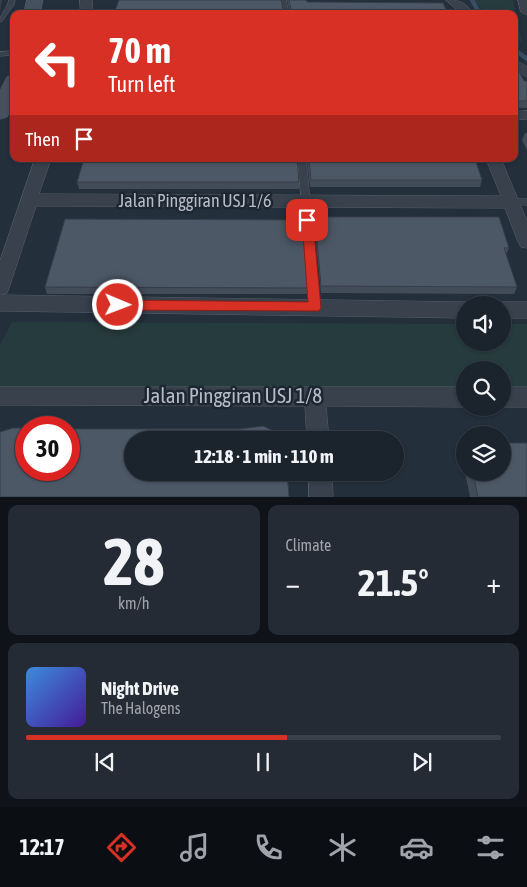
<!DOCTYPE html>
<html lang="en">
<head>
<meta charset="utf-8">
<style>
  :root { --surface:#1b232d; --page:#242b35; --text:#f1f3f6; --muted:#a0a4aa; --line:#394049; --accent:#d93025 }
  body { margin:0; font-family:"Asap Condensed",sans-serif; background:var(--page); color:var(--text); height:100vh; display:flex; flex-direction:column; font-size:19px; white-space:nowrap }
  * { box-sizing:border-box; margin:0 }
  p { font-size:16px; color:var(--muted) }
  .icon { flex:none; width:28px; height:28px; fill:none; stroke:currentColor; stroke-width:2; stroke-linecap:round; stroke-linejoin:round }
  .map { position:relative; height:497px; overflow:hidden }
  .details { display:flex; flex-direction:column; gap:8px; padding:8px; background:#0f1319; flex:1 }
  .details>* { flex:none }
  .top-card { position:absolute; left:10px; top:10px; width:508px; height:152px; border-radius:10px; box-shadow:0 1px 4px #0004,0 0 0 1px var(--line); background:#d93025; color:#fff; overflow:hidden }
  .tools { position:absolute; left:456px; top:296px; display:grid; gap:10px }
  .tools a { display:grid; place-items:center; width:55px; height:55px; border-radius:50%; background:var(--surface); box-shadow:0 1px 4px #0004,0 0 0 1px var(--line); font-size:25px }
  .speed { position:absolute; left:15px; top:416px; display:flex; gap:10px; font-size:25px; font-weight:700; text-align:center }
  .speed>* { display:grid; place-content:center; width:65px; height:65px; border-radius:50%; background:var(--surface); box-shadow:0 1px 4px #0004,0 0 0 1px var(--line); line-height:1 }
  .speed .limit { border:8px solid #d22; background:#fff; color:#111 }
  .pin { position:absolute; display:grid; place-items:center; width:42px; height:42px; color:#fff; margin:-21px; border-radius:10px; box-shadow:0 2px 8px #0006 }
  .me { position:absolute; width:55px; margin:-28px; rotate:91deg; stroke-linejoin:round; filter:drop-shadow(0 0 4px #0008) }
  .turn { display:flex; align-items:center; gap:18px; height:105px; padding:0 15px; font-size:22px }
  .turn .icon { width:65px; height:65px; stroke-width:2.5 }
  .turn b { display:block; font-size:35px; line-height:42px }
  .then { display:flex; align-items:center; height:48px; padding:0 15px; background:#0003; gap:10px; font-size:19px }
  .big { font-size:38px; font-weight:700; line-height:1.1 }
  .details .card { flex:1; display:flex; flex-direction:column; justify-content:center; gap:8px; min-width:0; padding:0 18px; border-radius:10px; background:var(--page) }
  .details .dial { align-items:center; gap:0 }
  .dial b { font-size:65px; line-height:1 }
  .song { display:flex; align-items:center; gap:15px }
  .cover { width:60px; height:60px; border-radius:8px; background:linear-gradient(135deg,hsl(210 70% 55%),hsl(260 70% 35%)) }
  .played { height:5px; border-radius:2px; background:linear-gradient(90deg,var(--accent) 55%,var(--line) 55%) }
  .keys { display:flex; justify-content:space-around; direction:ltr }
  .heat { display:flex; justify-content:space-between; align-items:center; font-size:28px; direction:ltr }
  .details .tiles { flex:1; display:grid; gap:8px; grid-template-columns:1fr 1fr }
  .card:last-child { grid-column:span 2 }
  .trip { position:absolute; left:124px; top:431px; width:280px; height:50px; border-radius:25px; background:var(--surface); box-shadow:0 1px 4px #0004,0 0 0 1px var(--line); font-weight:700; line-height:50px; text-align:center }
  .dock { display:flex; height:80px; justify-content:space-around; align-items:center; background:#0b0e12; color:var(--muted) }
  .dock .icon { width:35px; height:35px }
  .dock .current { color:var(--accent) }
  .dock b { font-size:22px; color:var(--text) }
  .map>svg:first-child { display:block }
</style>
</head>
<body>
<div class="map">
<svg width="527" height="497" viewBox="0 0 527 497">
  <rect width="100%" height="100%" fill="#242f3c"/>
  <path fill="#263b3d" d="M 472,0 L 513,0 L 522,43 L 514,35 L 514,14 L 488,14 Z
    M 12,322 L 465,324 L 465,342 L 502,342 L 503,324 L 527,324 L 527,386 L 503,386 L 502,370 L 465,370 L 465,387 L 0,388 L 0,345 Z"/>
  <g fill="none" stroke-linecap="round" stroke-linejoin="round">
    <path stroke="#394d64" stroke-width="4.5" d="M 472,0 L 480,14
      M 514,49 L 527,59"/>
    <g stroke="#565f6a" stroke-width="1">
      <path id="lane" d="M 9,0 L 15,0 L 14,5 L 2,21 L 0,22 C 0,13 7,9 9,0 Z
        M 280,0 L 286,0 L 289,14 L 283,14 Z
        M 14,51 L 14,55 L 0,56 L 0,52 Z
        M 298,159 L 306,159 L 320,307 L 318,310 L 315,311 L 312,310 L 310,307 Z
        M 511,199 L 527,199 L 527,205 L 508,204 L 507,202 Z"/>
    </g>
    <g stroke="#565f6a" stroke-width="1">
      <path id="street" d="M 80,0 L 92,0 L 93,14 L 81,14 Z
        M 446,0 C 461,0 465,2 474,14 L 462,14 Z
        M 518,0 L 527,0 L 527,15 L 521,12 Z
        M 514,59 L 527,67 L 527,77 L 514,69 Z
        M 527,111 L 527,119 L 514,120 L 514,112 Z
        M 35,159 L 51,159 L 39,194 L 501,196 L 486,159 L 501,159 L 527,221 L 527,248 L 521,247 L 518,242 L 505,208 L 36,206 L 9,288 L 7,293 L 0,295 L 0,261 Z
        M 0,295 L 465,302 L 472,305 L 465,305 L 465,318 L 0,311 Z
        M 502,302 L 527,302 L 527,318 L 502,318 L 502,305 L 495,305 Z
        M 0,387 L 465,387 L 465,407 L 326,406 L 329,440 L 307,440 L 305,406 L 0,405 Z
        M 502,387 L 527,387 L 527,407 L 502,407 Z
        M 309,472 L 332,472 L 333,497 L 309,497 Z"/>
    </g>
    <g stroke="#565f6a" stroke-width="1">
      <path id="secondary" d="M 27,0 L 43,0 L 40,14 L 24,14 Z
        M 14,75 L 14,104 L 7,117 L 0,119 L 0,91 L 7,77 Z"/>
    </g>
    <use href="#lane" fill="#38414c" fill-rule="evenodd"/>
    <use href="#street" fill="#38414c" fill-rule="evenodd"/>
    <use href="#secondary" fill="#46505f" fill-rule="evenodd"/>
  </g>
  <path fill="#424c59" d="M 287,0 L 306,0 L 307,2 L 448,14 L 283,10 L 289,9 Z
    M 514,61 L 524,81 L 527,81 L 527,108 L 514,108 Z
    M 525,133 L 527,133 L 527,150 L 522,140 Z
    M 307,159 L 475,159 L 482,180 L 480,187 L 310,187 Z
    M 77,182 L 299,182 L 299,189 L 79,189 Z
    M 315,217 L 509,248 L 506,255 L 517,287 L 514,294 L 321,293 L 314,223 Z
    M 45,287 L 308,288 L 307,294 L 47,294 Z
    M 465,445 L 465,472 L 461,452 Z
    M 465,472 L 502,472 L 527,497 L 470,497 Z"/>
  <path fill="#363e48" d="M 0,0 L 2,0 L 0,12 Z"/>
  <path fill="#4d5867" stroke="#363e48" d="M 119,0 L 281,0 L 283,10 L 291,9 L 289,0 L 306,0 L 307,2 L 443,3 L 448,14 L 114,14 Z
    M 514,61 L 524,81 L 527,81 L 527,101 L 514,101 Z
    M 84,159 L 297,159 L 299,182 L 77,182 Z
    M 309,159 L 475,159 L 482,180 L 311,180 Z
    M 315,217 L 499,217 L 509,248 L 504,248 L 517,287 L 321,286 Z
    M 65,219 L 302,220 L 308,288 L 45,287 Z
    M 263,426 L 278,433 L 283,440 L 132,440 L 132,472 L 287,472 L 289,497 L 0,497 L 0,432 L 13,428 L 26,428 L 26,470 L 69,470 L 69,429 L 240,429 Z
    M 502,443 L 527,443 L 527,497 L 478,497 L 473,472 L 502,472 Z"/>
  <path fill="#d93025" stroke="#8d1f18" d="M 307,216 L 313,220 L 321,308 L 319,311 L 118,310 L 112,305 L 118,300 L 308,302 L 302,220 Z"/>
  <g text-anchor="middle" stroke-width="5" stroke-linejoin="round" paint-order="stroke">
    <g font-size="18" fill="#b3bcc7" stroke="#1d2631">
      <text x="195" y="207">Jalan Pinggiran USJ 1/6</text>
    </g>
    <g font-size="21" fill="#b3bcc7" stroke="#1d2631">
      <text x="233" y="403">Jalan Pinggiran USJ 1/8</text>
    </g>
  </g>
</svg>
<div class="tools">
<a><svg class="icon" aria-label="sound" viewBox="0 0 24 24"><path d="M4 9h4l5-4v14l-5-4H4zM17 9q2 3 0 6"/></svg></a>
<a><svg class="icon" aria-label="search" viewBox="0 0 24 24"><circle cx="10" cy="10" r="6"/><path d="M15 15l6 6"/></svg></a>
<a><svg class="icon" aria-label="layers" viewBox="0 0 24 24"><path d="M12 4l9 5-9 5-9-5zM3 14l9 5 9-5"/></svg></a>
</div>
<div class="speed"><div class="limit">30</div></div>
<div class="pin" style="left:307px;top:220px;background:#d93025"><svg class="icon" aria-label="arrive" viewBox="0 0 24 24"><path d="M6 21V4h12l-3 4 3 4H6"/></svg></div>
<svg class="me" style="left:118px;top:305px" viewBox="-20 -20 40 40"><circle r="17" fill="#d93025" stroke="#fff" stroke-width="3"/><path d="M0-11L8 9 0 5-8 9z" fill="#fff"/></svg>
<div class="trip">12:18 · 1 min · 110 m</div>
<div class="top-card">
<div class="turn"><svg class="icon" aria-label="left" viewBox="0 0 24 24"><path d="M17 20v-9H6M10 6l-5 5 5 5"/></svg><div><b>70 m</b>Turn left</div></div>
<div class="then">Then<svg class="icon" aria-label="arrive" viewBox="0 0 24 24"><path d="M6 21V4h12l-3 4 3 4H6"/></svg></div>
</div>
</div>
<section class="details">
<div class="tiles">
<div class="card dial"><b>28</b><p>km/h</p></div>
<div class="card"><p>Climate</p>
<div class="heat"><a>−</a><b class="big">21.5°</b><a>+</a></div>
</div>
<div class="card">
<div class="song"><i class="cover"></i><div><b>Night Drive</b><p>The Halogens</p></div></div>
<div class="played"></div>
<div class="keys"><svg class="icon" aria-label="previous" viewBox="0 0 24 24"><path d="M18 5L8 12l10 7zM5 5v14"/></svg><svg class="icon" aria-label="pause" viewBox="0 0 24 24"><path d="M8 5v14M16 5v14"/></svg><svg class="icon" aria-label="next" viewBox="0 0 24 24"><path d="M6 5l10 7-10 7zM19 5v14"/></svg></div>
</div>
</div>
</section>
<nav class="dock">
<b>12:17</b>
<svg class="icon current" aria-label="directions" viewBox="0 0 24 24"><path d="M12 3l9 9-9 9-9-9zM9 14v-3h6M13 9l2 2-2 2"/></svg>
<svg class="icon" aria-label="music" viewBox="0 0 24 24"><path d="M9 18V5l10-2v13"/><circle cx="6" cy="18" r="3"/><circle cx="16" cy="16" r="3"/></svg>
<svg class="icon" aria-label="phone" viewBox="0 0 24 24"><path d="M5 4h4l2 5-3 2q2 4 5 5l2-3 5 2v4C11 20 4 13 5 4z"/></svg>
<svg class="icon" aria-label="climate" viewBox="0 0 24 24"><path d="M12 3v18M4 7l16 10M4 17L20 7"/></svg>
<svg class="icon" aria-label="car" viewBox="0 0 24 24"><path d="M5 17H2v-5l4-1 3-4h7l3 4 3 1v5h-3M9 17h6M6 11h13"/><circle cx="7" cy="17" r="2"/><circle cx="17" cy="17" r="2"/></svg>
<svg class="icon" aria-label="filters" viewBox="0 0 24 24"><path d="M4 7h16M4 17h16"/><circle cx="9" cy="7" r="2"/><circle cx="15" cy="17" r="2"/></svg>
</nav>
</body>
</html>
